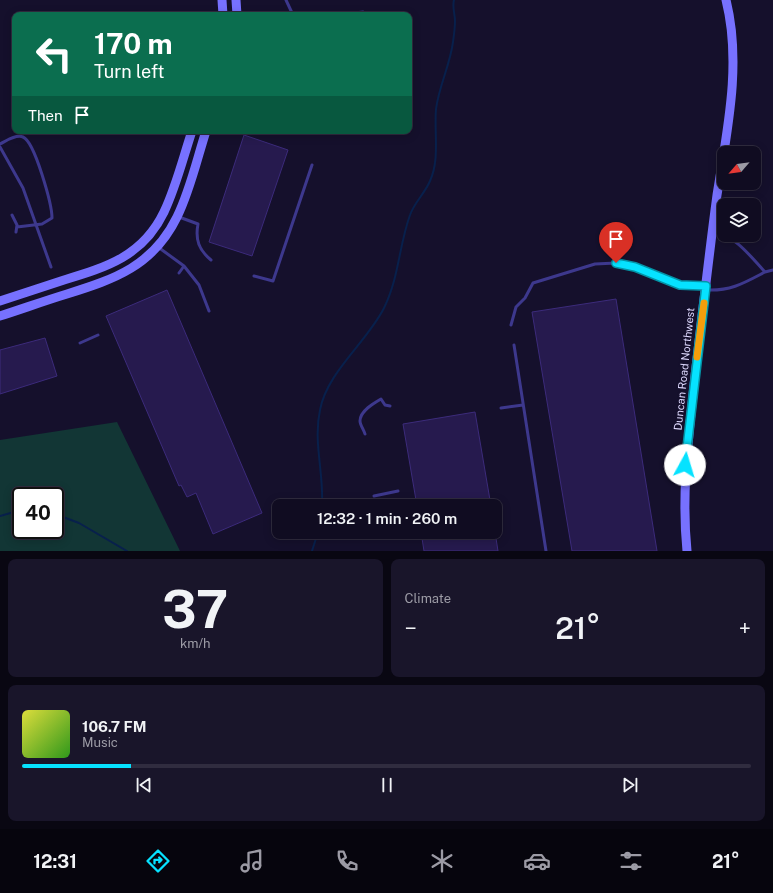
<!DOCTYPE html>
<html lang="en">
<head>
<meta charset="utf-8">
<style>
  :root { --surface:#100c21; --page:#19152a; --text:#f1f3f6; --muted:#9c9ba5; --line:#302c3f; --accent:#06e2ff }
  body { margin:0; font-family:"Public Sans",sans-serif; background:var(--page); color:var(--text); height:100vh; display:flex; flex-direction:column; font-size:15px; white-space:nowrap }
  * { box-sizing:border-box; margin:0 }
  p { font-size:13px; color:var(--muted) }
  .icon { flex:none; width:22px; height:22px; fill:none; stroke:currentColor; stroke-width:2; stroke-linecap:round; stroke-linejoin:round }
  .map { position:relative; height:551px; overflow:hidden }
  .side { display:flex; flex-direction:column; gap:8px; padding:8px; background:#090712; flex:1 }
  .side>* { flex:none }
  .hud { position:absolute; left:12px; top:12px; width:400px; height:122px; border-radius:8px; box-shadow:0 2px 10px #0003,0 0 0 1px var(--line); background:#0b6e4f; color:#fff; overflow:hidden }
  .needle { width:26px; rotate:242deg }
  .tools { position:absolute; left:717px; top:146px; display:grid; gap:8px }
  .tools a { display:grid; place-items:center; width:44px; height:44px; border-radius:8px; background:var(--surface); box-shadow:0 2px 10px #0003,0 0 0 1px var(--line); font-size:20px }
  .speed { position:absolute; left:12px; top:487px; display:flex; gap:8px; font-size:20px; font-weight:700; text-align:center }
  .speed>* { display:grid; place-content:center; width:52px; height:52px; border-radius:50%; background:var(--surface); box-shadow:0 2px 10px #0003,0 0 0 1px var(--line); line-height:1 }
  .speed .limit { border:2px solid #111; border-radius:6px; background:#fff; color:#111 }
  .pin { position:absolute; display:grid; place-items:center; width:34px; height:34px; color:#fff; margin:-41px -17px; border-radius:50% 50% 50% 0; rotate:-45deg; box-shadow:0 0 4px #0007 }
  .pin .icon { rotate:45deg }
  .me { position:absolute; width:44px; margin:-22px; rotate:6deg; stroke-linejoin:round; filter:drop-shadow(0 0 3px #0008) }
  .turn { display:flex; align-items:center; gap:14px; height:84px; padding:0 16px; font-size:18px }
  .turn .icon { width:52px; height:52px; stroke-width:2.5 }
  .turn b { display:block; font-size:28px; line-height:34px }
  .then { display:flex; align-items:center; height:38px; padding:0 16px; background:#0003; gap:8px; font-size:15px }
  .big { font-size:30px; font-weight:600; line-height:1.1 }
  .side .card { flex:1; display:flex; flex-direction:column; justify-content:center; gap:6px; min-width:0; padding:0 14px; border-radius:8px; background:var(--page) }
  .side .dial { align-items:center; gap:0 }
  .dial b { font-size:52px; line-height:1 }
  .song { display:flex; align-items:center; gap:12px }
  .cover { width:48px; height:48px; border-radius:6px; background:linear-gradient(135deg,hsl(60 70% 55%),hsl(110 70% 35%)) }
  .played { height:4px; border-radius:2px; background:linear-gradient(90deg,var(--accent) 15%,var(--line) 15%) }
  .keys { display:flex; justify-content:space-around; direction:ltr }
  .heat { display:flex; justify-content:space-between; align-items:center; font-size:22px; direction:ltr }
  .side .tiles { flex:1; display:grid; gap:8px; grid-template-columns:1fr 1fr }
  .card:last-child { grid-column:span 2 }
  .trip { position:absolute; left:272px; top:499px; width:230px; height:40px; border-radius:8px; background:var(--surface); box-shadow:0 2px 10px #0003,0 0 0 1px var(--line); font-weight:600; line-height:40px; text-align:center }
  .tabs { display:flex; height:64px; justify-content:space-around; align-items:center; background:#06050d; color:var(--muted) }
  .tabs .icon { width:28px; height:28px }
  .tabs .selected { color:var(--accent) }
  .tabs b { font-size:18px; color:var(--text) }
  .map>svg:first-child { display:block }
</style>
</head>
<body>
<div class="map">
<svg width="773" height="551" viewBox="0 0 773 551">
  <rect width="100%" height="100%" fill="#15102c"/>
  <path fill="#123635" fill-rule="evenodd" d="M 117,422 L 180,551 L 0,551 L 0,440 ZM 21,496 L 55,496 L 55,530 L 21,530 Z"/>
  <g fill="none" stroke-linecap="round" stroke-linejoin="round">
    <path stroke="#08204c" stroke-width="2" d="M 322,506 C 324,473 313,442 320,410 C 327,372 367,342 384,308 C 399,278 399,245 410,215 C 414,203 425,193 430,181 C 440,159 434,133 436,109 C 439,86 450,65 453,42 C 454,35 455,28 455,21 C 455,14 452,7 454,0
      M 55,514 L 79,523 L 127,551
      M 0,516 L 21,510
      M 312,551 L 318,532"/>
  </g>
  <path fill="#261a4e" stroke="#3c2b7b" d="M 244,135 L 288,150 L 252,256 L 209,242 Z
    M 167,290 L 262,513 L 213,534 L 196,493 L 187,497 L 181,485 L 179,486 L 106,316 Z
    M 616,299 L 657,551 L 572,551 L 532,312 Z
    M 45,338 L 57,376 L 0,394 L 0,350 Z
    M 475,412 L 491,506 L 417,506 L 403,424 Z
    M 421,532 L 495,532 L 498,551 L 424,551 Z"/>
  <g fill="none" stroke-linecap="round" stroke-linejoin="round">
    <path stroke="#3d388d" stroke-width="3" d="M 286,0 L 293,15
      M 353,15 L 355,13 L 363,12 L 367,15
      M 0,144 C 6,141 16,134 23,137 C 35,142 52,205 52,218 L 42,224 L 17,227
      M 0,147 L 23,188 L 51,267
      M 12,215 L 17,225 L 16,232
      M 179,217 L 198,224 C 195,240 199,250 211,260
      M 714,232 C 736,236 750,256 765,272 L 773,270
      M 158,247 L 184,266 L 179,273
      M 184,266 L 199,285 L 209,311
      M 254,276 L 273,281 L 312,165
      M 707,290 C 731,291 744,283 765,272
      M 511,325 L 516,307 L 525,298 L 533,283 L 595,264 L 616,263 L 635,267 L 680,285 L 704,286
      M 80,343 L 98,335
      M 514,345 L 546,551
      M 501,408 L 523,405
      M 365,434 C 364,430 360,425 360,421 C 360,411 374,403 381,399 L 385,405 L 390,406
      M 374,496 L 398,491"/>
    <path stroke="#7771ff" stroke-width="9" d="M 222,0 L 223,15
      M 236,0 L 237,15
      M 0,301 C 21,294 43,287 64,280 C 107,267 143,256 164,212 C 176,187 183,158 192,131
      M 0,316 C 22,309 44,301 67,294 C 115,279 153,266 177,217 C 190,191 197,159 206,131
      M 687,551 C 681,492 689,434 695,376 C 702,316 709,255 717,195 C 727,131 742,64 726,0"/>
  </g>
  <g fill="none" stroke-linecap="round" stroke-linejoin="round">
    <g stroke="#0493a6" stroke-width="10">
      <path id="route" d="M 616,263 L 635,267 L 680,285 L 706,286 L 685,465"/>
    </g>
    <use href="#route" stroke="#06e2ff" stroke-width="7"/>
    <path stroke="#f59e0b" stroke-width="7" d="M 697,357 L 704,303"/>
  </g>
  <g text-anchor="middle" stroke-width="4" stroke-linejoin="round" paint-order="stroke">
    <g font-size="11" fill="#dfdaff" stroke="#15102c">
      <text transform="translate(684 369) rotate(-84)" y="4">Duncan Road Northwest</text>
    </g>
  </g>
</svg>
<div class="tools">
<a><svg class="needle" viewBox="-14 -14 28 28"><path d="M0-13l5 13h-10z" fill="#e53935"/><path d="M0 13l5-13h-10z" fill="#9c9ba5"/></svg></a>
<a><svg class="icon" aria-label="layers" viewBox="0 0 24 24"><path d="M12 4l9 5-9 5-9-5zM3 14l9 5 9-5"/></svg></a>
</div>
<div class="speed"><div class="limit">40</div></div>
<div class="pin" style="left:616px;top:263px;background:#d93025"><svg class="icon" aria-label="arrive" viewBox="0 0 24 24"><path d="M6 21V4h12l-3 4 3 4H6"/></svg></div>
<svg class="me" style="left:685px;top:465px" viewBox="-20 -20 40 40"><circle r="19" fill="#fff"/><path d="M0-13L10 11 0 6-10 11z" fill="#06e2ff"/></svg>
<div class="trip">12:32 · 1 min · 260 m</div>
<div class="hud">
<div class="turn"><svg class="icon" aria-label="left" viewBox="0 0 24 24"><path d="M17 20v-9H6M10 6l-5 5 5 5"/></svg><div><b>170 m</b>Turn left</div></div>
<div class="then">Then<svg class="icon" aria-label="arrive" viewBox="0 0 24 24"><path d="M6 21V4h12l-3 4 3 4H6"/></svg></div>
</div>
</div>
<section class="side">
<div class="tiles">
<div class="card dial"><b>37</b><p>km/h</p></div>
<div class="card"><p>Climate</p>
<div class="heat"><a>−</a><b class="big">21°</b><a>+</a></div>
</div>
<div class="card">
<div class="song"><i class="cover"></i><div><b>106.7 FM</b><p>Music</p></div></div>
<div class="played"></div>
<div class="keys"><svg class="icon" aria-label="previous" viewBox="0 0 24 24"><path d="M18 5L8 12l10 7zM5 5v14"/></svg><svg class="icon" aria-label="pause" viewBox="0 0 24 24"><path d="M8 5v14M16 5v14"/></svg><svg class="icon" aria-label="next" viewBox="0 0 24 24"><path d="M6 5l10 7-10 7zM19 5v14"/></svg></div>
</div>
</div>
</section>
<nav class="tabs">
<b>12:31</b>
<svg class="icon selected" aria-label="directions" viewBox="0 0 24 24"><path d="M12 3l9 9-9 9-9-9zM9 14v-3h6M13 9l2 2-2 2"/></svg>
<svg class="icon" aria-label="music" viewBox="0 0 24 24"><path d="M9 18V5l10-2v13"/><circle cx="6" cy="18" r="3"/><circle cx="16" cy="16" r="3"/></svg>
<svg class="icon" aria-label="phone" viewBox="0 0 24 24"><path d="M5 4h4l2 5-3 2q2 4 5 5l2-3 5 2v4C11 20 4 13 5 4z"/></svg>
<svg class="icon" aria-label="climate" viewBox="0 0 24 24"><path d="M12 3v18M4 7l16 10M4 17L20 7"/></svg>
<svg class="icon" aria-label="car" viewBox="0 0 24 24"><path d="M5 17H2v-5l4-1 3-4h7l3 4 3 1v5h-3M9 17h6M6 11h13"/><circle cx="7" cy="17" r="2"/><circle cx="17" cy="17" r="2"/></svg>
<svg class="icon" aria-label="filters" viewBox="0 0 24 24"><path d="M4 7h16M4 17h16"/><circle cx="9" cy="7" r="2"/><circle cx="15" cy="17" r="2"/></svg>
<b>21°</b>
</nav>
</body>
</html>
